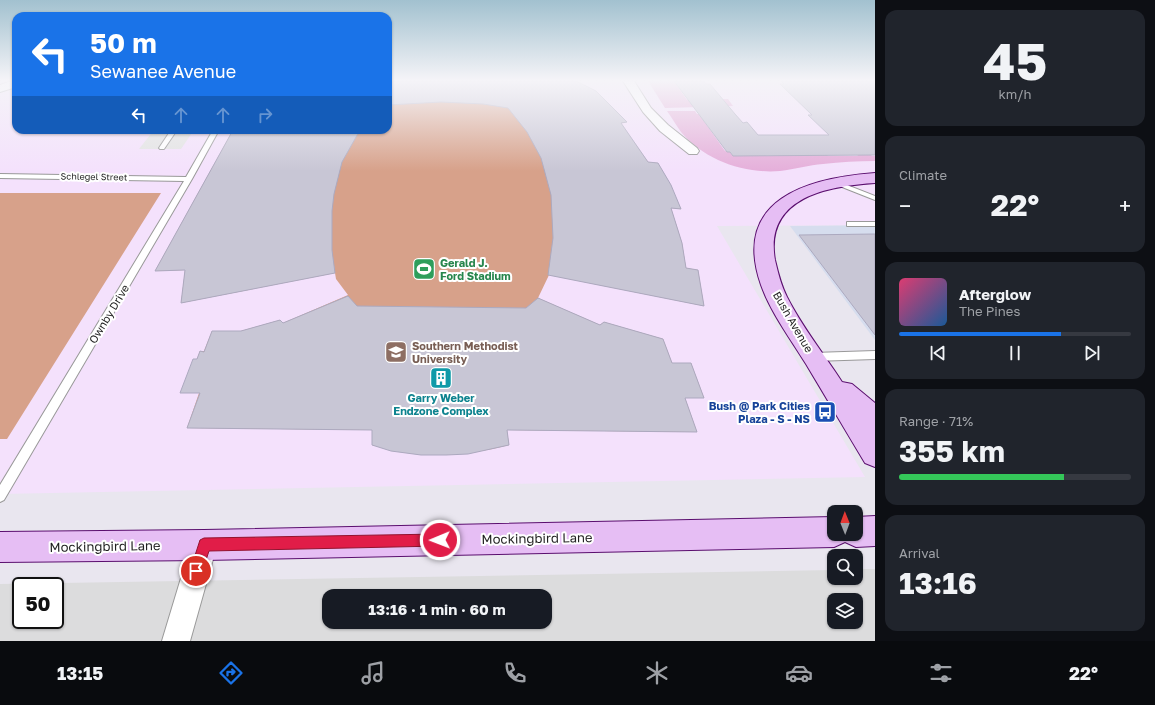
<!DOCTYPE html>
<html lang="en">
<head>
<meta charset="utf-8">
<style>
  :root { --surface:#171b24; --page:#20242c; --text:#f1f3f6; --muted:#9ea1a6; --line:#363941; --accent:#1a73e8 }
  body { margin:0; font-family:"Golos Text",sans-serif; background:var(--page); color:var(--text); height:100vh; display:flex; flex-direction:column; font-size:15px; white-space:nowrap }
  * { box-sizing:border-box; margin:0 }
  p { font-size:13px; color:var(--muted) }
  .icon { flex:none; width:22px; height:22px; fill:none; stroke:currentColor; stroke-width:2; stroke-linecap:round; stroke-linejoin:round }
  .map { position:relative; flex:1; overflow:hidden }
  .sheet { display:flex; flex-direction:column; gap:10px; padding:10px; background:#0d0f14; width:280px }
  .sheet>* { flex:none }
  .top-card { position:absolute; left:12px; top:12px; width:380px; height:122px; border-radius:12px; box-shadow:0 1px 3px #0004; background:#1a73e8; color:#fff; overflow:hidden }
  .needle { width:26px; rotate:359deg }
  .fabs { position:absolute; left:827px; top:505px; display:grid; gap:8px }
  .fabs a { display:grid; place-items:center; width:36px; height:36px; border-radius:8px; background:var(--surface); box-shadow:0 1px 3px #0004; font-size:20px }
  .speed { position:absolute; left:12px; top:577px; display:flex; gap:8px; font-size:20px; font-weight:700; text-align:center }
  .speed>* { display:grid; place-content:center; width:52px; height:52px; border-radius:50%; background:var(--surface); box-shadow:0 1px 3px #0004; line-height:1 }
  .speed .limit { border:2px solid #111; border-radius:6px; background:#fff; color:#111 }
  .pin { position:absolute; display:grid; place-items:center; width:34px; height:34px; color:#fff; margin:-17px; border:2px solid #fff; border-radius:50%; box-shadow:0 1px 4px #0007 }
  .me { position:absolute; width:44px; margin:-22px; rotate:269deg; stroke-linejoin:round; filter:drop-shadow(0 0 3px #0008) }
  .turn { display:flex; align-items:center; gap:14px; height:84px; padding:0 12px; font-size:18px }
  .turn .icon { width:52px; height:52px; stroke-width:2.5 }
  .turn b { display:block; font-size:28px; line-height:34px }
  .lanes { display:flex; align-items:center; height:38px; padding:0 12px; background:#0003; justify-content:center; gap:20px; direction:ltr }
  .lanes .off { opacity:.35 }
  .big { font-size:30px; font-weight:700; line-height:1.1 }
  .sheet .card { flex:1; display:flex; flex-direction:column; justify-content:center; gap:6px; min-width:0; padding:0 14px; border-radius:12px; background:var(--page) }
  .sheet .dial { align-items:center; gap:0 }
  .dial b { font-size:52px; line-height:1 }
  .song { display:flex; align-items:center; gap:12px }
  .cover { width:48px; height:48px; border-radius:6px; background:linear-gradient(135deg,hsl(340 70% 55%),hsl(210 70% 35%)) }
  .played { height:4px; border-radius:2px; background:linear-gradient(90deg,var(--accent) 70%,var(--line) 70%) }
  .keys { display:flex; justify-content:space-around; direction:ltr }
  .heat { display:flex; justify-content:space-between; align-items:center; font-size:22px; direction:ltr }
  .charge { height:6px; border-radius:3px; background:linear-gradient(90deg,#34c759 71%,var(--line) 0) }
  .trip { position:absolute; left:322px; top:589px; width:230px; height:40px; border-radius:12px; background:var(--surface); box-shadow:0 1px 3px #0004; font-weight:700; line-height:40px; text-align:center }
  .menu { display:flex; height:64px; justify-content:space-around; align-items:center; background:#090b0e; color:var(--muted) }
  .menu .icon { width:28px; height:28px }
  .menu .active { color:var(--accent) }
  .menu b { font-size:18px; color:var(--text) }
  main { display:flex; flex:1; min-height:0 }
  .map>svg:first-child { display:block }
</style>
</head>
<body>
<main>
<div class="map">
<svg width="875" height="641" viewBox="0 0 875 641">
  <rect width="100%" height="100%" fill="#e9e6ef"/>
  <path fill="#dcdcdd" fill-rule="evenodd" d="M 856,569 L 875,569 L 875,641 L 0,641 L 0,584 L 834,570 L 834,578 L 856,578 ZM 21,586 L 55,586 L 55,620 L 21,620 ZM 329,596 L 545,596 L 545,622 L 329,622 ZM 834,600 L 856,600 L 856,622 L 834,622 Z"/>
  <path fill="#d6ddee" d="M 875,225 L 875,340 L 790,226 Z"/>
  <path fill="#f4e1fc" d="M 0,81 L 16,81 L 16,130 L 388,130 L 388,81 L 875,81 L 875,225 L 717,226 L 865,477 L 0,494 Z"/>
  <path fill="#e5afda" d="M 648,81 L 674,81 L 687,100 L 728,99 L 733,106 L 665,108 Z
    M 667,111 L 695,111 L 697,114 L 702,114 L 706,124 L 725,151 L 730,152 L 733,156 L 764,154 L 766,156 L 826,153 L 828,156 L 858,156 L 856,153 L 869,153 L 872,156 L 875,156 L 875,161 C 858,161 840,162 823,164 C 809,165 795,169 780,171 C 744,174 704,160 681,132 C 676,125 672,118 667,111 Z"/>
  <path fill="#d7a18a" d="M 388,81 L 612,107 L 627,122 L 620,123 L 648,162 L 658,163 L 681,209 L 671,208 L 682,243 L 686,268 L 698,270 L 704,306 L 549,275 L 538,298 L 600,325 L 604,322 L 663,339 L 672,363 L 691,363 L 704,398 L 685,398 L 697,432 L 507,430 L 509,445 C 463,457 418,459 372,445 L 372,430 L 187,428 L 199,393 L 193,359 L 197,359 L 200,351 L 204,351 L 212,331 L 224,331 L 223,336 L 280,320 L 283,323 L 348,295 L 336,279 L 335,273 L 181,303 L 185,270 L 155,271 L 233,130 L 388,130 Z
    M 0,193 L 161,193 L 7,439 L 0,439 Z"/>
  <path fill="#e3e3e3" d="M 154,130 L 194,130 L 181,149 L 139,149 Z"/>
  <path fill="#c8c6d5" stroke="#aca9bf" d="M 388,81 L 576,81 L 596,91 L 627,122 L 621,123 L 648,162 L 658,163 L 671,185 L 681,209 L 671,208 L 682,243 L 686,268 L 698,270 L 704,306 L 548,275 L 553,238 L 551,195 L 541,158 L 527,132 L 508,108 L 483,104 L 441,102 L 388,105 Z
    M 674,81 L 704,81 L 706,84 L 710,84 L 735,114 L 743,123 L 747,122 L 758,135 L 829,135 L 808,115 L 812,115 L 780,84 L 784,84 L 781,81 L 875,81 L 875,155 L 733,156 L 730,152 L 727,152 Z
    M 233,130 L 360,130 L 342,162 L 334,194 L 332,211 L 332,250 L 335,273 L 181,303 L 185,270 L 155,271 Z
    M 875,234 L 875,335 L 799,235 Z
    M 348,296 L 357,306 L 526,308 L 538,298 L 600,325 L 604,322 L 663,339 L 672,363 L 691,363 L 704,398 L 685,398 L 697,432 L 507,430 L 509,445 L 468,454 L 446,455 L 421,455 L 391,451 L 372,445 L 372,430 L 187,428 L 200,393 L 180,393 L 193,359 L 197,359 L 200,351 L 204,352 L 212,331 L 241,331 L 280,320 L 283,323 Z"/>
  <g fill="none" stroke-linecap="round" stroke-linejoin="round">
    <g stroke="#999" stroke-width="2">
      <path id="lane" d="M 171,130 L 177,130 L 164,149 L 160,149 L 159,148 Z
        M 213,130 L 219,130 L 192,179 L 4,500 L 0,502 L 0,485 L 184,181 L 0,178 L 0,174 L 186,177 Z
        M 834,180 L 875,196 L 875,200 L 832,183 L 832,181 Z
        M 847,222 L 875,222 L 875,226 L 847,226 Z
        M 875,351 L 875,359 L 813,361 L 810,360 L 808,357 L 810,354 L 813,353 Z"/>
    </g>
    <g stroke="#999" stroke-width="2">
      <path id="street" d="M 11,81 L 16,81 L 16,87 L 0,92 L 0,85 Z
        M 623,81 L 634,81 L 651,108 L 668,125 L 697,148 L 699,151 L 697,154 L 689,154 L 660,131 L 643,112 Z
        M 204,532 L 213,536 L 217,545 L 190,641 L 162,641 L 191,545 L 195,536 Z"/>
    </g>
    <g stroke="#5a0e6e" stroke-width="2">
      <path id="secondary" d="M 875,173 L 875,183 C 828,186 764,197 775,260 C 778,273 781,285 787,297 C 802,327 824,354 842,382 L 852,384 L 875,403 L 875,467 L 865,463 C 845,430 826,397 806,364 C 790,338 771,313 761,285 C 731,199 808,178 875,173 Z
        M 875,516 L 875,546 L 856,547 L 845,542 L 834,547 L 204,560 L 0,562 L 0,532 L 204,530 L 834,517 L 834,534 L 856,534 L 856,517 Z"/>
    </g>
    <use href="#lane" fill="#fff" fill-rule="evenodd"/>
    <use href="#street" fill="#fff" fill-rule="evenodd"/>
    <use href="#secondary" fill="#e6bef4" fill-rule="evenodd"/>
  </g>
  <linearGradient id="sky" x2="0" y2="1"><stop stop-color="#a2c1cf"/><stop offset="0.47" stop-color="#f5f4f8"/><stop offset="1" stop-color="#f5f4f8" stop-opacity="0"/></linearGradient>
  <rect width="875" height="171" fill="url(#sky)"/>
  <path fill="#e11d48" stroke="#92132f" d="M 440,534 L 445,536 L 447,540 L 445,544 L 440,546 L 209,551 L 201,575 L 196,577 L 192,575 L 190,571 L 200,540 L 204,538 Z"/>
  <defs>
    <g id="stadium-square" transform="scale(1.15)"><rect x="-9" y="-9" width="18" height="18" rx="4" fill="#2e9e5b" stroke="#fff"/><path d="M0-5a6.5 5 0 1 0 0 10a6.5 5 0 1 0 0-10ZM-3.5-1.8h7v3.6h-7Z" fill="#fff"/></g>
    <g id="university-square" transform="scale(1.15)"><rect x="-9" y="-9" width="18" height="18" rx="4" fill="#8d6e63" stroke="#fff"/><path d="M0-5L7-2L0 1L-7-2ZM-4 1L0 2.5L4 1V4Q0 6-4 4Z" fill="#fff"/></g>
    <g id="building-square" transform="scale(1.15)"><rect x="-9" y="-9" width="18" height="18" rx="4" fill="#0f9aa8" stroke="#fff"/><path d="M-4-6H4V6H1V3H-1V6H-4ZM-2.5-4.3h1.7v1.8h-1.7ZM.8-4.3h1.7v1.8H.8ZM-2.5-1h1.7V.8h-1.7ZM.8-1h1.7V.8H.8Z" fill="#fff"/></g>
    <g id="bus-square" transform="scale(1.15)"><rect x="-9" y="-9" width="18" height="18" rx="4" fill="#1a4fb4" stroke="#fff"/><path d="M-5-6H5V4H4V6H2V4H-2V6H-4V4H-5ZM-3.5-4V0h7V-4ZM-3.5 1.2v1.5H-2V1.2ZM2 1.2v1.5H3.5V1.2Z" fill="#fff"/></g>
  </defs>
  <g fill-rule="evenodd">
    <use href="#stadium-square" x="424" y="269"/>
    <use href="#university-square" x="396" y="352"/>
    <use href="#building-square" x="441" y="378"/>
    <use href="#bus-square" x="825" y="412"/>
  </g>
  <g text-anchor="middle" stroke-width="4" stroke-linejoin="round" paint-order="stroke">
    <g font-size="9" fill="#1f1f1f" stroke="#fff">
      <text transform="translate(94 177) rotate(1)" y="3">Schlegel Street</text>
    </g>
    <g font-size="11" font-weight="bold" fill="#27864d" stroke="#fff" text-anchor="start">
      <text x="440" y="267">Gerald J.<tspan x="440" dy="13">Ford Stadium</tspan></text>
    </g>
    <g font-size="11" fill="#1f1f1f" stroke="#fff">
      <text transform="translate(109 314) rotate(-59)" y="4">Ownby Drive</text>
      <text transform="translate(793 322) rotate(60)" y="4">Bush Avenue</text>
    </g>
    <g font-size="11" font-weight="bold" fill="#785e54" stroke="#fff" text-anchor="start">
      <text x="412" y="350">Southern Methodist<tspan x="412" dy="13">University</tspan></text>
    </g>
    <g font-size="11" font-weight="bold" fill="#0d838f" stroke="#fff">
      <text x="441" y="402">Garry Weber<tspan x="441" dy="13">Endzone Complex</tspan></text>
    </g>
    <g font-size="11" font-weight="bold" fill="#164399" stroke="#fff" text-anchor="end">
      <text x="810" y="410">Bush @ Park Cities<tspan x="810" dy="13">Plaza - S - NS</tspan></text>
    </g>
    <g font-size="13" fill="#1f1f1f" stroke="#fff">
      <text transform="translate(537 538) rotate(-1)" y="5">Mockingbird Lane</text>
      <text transform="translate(105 546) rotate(-1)" y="5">Mockingbird Lane</text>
    </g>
  </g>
</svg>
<div class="fabs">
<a><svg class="needle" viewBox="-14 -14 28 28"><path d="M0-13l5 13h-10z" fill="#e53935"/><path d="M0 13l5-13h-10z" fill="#9ea1a6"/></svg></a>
<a><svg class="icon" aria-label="search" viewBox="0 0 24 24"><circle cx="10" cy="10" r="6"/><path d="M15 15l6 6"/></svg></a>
<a><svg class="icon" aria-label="layers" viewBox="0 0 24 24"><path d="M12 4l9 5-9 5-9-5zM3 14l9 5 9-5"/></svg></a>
</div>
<div class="speed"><div class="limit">50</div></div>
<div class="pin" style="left:196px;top:571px;background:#d93025"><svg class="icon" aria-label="arrive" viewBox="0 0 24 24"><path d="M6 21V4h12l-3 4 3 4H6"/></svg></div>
<svg class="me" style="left:440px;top:540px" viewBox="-20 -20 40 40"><circle r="17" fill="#e11d48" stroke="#fff" stroke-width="3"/><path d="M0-11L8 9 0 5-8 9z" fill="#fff"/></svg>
<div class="trip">13:16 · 1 min · 60 m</div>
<div class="top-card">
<div class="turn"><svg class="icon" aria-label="left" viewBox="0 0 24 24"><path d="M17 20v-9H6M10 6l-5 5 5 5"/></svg><div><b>50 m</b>Sewanee Avenue</div></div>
<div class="lanes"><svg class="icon" aria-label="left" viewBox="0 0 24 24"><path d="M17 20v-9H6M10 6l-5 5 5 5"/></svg><svg class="icon off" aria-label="ahead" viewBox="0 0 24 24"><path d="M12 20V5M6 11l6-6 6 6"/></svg><svg class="icon off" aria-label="ahead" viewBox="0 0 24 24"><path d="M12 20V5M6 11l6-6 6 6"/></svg><svg class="icon off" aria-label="right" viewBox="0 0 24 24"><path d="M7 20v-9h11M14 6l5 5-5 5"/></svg></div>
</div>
</div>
<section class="sheet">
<div class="card dial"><b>45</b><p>km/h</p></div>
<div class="card"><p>Climate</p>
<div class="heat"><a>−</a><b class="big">22°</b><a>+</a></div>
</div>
<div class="card">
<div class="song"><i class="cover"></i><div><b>Afterglow</b><p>The Pines</p></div></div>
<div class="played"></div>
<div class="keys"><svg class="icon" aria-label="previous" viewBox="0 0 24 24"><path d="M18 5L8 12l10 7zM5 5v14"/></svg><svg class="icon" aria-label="pause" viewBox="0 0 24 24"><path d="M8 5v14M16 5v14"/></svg><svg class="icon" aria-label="next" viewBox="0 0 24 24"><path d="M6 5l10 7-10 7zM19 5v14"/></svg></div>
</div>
<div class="card"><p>Range · 71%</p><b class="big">355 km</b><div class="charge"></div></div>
<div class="card"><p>Arrival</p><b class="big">13:16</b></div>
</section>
</main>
<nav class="menu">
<b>13:15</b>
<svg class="icon active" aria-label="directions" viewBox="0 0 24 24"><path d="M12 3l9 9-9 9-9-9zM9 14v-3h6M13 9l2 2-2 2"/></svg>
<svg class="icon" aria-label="music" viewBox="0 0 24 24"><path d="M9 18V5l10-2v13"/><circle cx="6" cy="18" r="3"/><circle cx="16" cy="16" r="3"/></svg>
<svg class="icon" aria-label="phone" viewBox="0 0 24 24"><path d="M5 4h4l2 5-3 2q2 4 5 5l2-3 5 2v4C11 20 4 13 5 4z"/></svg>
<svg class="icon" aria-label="climate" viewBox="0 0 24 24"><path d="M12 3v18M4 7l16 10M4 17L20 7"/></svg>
<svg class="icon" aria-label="car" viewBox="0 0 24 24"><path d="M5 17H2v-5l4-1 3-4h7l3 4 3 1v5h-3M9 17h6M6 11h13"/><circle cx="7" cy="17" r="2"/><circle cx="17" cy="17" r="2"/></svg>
<svg class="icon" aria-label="filters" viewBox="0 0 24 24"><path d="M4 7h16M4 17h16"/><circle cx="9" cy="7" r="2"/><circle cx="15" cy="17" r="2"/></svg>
<b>22°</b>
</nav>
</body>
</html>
